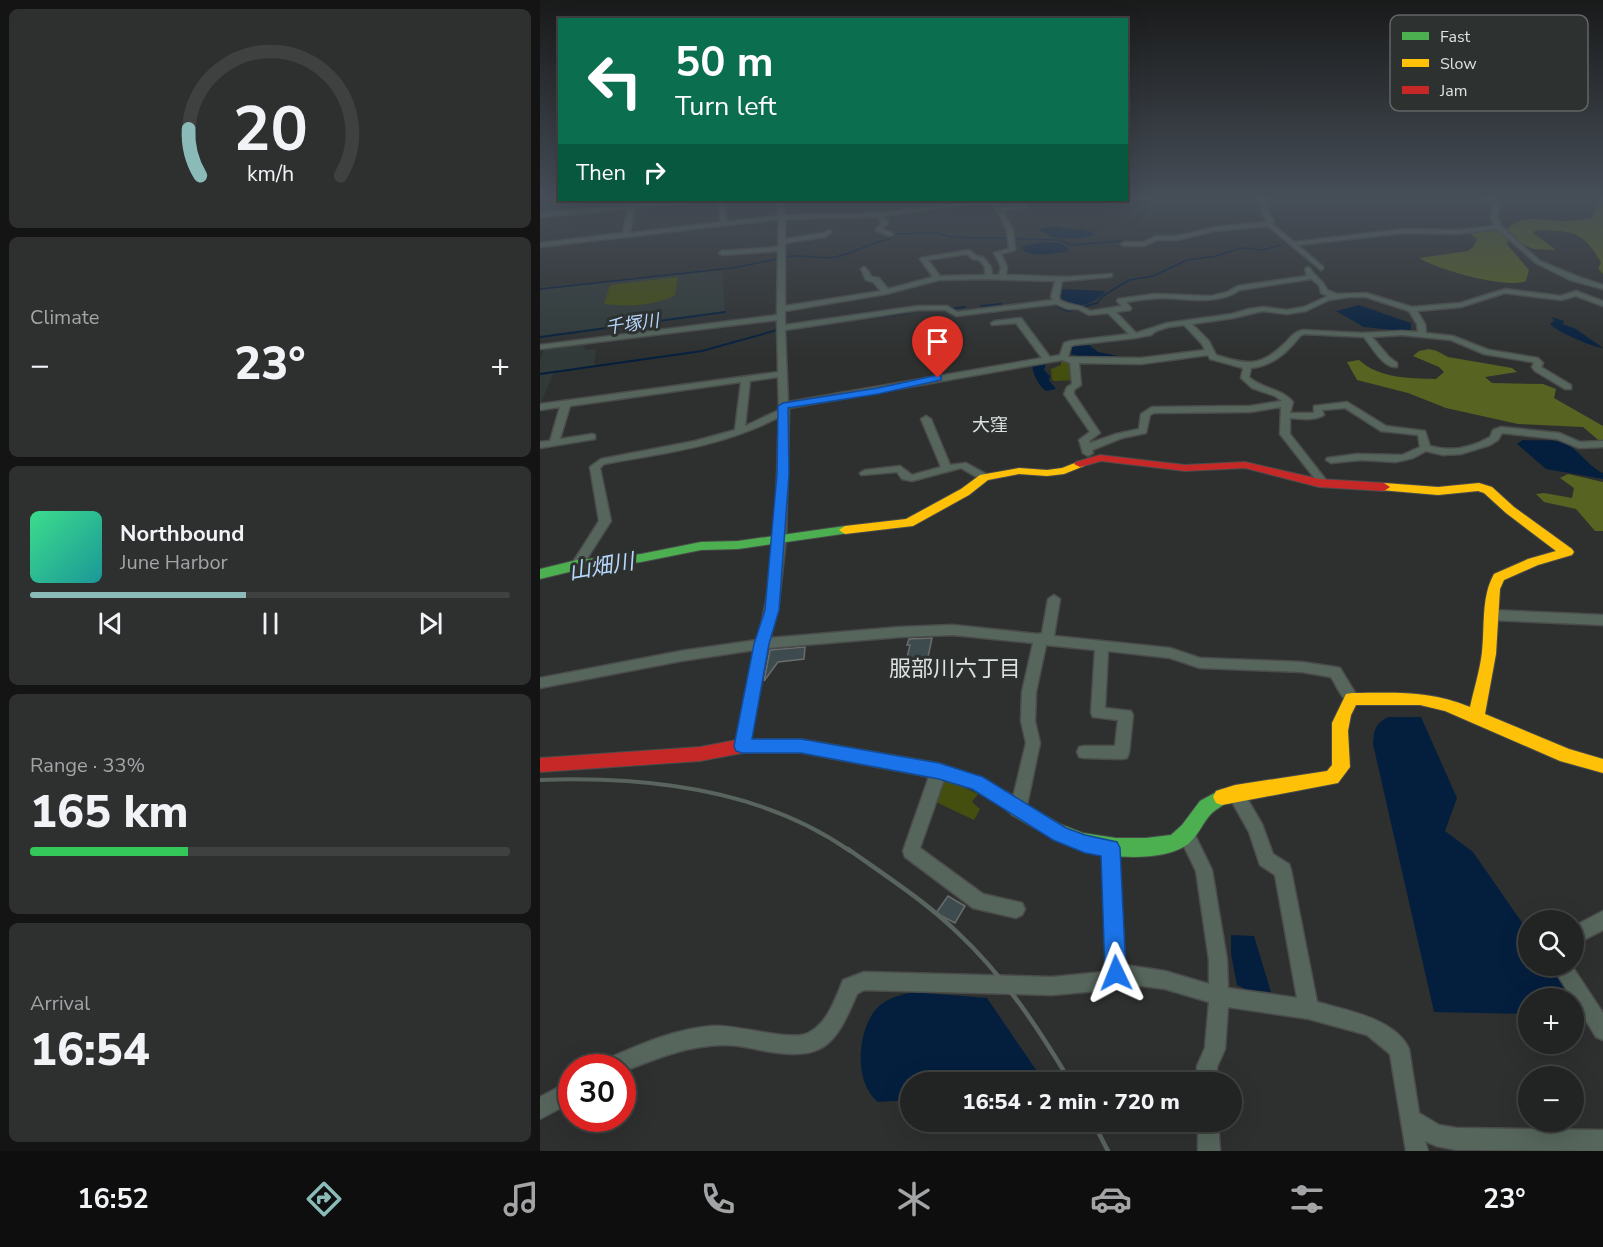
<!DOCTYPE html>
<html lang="en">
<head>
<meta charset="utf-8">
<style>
  :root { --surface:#222423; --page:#2e3030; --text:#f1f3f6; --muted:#a2a4a6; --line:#3f4141; --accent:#8bbbb9 }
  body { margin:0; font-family:"Nunito Sans","Noto Sans JP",sans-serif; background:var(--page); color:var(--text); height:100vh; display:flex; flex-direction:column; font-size:22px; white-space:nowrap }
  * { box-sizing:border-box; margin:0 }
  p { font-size:20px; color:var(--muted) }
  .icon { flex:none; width:33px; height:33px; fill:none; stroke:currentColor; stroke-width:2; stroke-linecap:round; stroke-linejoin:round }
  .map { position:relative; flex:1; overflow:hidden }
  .drawer { display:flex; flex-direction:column; gap:9px; padding:9px; background:#131413; width:540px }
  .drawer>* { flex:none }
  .top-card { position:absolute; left:18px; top:18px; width:570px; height:183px; border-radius:0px; box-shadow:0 6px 24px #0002,0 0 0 2px var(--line); background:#0b6e4f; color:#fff; overflow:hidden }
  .controls { position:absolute; left:978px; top:910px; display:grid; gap:12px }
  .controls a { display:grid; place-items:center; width:66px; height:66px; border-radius:50%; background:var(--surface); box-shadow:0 6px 24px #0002,0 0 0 2px var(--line); font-size:30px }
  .speed { position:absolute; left:18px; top:1054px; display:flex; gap:12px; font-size:30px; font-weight:700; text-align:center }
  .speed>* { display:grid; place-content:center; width:78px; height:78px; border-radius:50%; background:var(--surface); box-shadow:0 6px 24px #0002,0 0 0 2px var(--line); line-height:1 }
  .speed .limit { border:9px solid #d22; background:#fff; color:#111 }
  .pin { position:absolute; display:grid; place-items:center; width:51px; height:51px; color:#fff; margin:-62px -26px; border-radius:50% 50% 50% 0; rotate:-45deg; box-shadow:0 0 6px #0007 }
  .pin .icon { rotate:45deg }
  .me { position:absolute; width:66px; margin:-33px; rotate:358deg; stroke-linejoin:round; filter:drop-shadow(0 0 4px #0008) }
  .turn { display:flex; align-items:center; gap:21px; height:126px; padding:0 18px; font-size:27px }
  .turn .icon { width:78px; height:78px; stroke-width:2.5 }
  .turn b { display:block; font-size:42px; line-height:51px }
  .then { display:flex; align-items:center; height:57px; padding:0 18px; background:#0003; gap:12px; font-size:22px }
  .big { font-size:45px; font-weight:800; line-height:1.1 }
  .drawer .widget { flex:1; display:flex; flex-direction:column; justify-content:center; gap:9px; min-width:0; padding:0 21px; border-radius:9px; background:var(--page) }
  .drawer .dial { align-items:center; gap:0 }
  .dial svg { height:156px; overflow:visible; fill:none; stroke:var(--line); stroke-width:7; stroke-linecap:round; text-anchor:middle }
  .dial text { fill:var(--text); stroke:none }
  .song { display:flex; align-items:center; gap:18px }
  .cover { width:72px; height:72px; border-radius:9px; background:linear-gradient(135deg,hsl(150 70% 55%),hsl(180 70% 35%)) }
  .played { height:6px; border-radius:3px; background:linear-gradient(90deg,var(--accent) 45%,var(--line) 45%) }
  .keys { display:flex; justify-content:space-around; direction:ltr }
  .heat { display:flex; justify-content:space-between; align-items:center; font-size:33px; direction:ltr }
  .charge { height:9px; border-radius:4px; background:linear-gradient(90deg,#34c759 33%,var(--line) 0) }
  .trip { position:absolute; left:360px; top:1072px; width:342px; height:60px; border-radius:30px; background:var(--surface); box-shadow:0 6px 24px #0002,0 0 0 2px var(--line); font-weight:800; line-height:60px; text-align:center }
  .dock { display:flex; height:96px; justify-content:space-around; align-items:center; background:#0e0e0e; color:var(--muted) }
  .dock .icon { width:42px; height:42px }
  .dock .on { color:var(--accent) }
  .dock b { font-size:27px; color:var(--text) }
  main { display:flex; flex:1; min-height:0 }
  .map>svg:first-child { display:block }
</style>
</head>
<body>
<main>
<section class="drawer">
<div class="widget dial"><svg viewBox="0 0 100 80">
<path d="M14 69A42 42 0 1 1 86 69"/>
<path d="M14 69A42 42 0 0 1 8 45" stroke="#8bbbb9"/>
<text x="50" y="56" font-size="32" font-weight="700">20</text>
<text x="50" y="72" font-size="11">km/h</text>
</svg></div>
<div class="widget"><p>Climate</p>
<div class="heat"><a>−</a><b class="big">23°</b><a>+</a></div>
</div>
<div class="widget">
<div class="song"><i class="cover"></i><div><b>Northbound</b><p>June Harbor</p></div></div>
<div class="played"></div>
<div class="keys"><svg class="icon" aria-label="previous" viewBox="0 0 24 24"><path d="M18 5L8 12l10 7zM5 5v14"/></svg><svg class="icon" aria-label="pause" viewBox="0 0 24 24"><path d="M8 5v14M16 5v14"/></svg><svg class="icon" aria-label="next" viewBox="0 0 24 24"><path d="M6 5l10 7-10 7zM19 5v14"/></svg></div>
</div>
<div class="widget"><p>Range · 33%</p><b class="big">165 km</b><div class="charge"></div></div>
<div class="widget"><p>Arrival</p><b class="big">16:54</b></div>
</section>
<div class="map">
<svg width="1063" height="1151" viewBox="0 0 1063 1151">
  <rect width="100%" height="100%" fill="#2e302f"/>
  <path fill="#313a38" d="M 182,270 L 185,312 L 0,337 L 0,290 Z
    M 46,342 L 44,350 L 56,349 L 54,366 L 14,372 L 0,405 L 0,359 L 5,348 Z"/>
  <path fill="#444f0f" d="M 138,277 L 135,295 C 116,306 85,307 64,304 L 70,285 Z
    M 521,362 L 532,362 L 536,380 L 514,381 L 512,379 L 511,369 L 521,365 Z
    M 407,780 L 438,794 L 432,802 L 440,809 L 434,820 L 396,802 L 400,786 Z"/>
  <path fill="#576320" d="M 1063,198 L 1063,274 L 1058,268 L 1061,263 C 1044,230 1031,231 996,230 L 993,233 L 1016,250 L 993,249 L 973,239 L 966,243 L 989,270 L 986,281 C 967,289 898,270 879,258 L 928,251 L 933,247 L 937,239 L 929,233 L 946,230 L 966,232 C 977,212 1005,221 1023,221 C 1033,221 1043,219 1052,218 L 1056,209 L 1054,207 Z
    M 889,349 L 897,351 L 908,357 L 972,368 L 977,372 L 945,377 L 952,383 L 1003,384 L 1016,389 L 1014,398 L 1063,426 L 1063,444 L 1043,427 L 978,424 L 906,408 L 868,393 L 817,380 L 807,362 L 819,360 C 840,379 869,378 896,379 L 904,372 L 899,367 L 873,356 L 879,351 Z
    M 1028,474 L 1063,482 L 1063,531 L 1055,531 L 1036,509 L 1004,502 L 996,494 L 1004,493 L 1032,498 L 1034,488 L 1020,478 Z"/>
  <path fill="#041f3e" d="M 518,226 C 529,232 546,226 555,235 L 536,239 L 514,238 L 498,229 Z
    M 502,242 L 521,243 L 529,249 L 526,252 C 511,253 494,258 482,250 L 483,246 Z
    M 521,289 L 566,291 C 552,305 539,310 520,300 Z
    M 819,305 L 871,323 L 871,332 L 824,327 L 796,311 Z
    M 1012,317 L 1024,321 L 1023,324 L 1036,329 L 1063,348 C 1052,347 1015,331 1010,324 L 1014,321 Z
    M 548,344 L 558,352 L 583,357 L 542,357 L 531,354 L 532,346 Z
    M 507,361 L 504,370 L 510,376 L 509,380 L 516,389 L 506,391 C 498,385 492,373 492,363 Z
    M 983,440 C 995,441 1009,439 1021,442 C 1037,446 1048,467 1063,473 L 1063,479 L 1006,469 L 977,444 Z
    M 848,717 L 881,717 L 917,798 L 905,831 L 933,852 L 988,931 L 988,966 L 1013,966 L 1032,999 L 988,999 L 988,1014 L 894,1012 L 833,744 C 834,730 835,724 848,717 Z
    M 691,935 L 714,936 L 731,992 L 707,990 L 697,985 L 691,954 Z
    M 372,992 L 447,998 L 505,1083 L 370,1083 L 370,1100 L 338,1102 C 313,1083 317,1028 338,1007 C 347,998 361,995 372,992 Z"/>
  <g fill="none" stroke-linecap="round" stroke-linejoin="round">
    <path stroke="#041f3e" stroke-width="1.5" d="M 244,257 C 263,253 278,260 295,257 C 315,253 329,243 349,239 L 353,234 L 397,233 L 412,237 L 519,240 L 531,245 L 582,241
      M 0,289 L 192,268 L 238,259
      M 556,304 L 563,296 L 589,280 L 613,276 L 647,260 L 676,256 L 701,248 L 723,250 L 741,245"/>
    <path stroke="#041f3e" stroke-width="2" d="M 512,303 L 528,311 L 557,303
      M 441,306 L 461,304
      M 408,309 L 425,307
      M 316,319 L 366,313
      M 0,337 L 185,312
      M 0,374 L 162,351 L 241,329"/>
  </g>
  <path fill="#3d4b4e" stroke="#6a6c6c" stroke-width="1.5" d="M 392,638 L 386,667 L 365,666 L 370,645 L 367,645 L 369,639 Z
    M 265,647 L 264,659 L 238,662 L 224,681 L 230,650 Z
    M 408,896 L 425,906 L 415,923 L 396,913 Z"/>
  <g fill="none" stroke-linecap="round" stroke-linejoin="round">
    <g stroke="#4a4c4b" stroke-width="3">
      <path id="street" d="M 716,198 L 722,198 L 728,205 L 727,210 L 734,221 L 732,224 L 754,242 L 864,229 L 918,230 L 954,226 L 951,216 L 954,205 L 945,198 L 952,198 L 960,204 L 957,216 L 961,226 L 1000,261 L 1036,276 L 1063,285 L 1063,289 L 1030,280 L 996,263 L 957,229 L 918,234 L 864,233 L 758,245 L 783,267 L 783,269 L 781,270 L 728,226 L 675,231 L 637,240 L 617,240 L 605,246 L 584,246 L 581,244 L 584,242 L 604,242 L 616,236 L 637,236 L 675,227 L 727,222 L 721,210 L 723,206 Z
        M 154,200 L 171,200 L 94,208 L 90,233 L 180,222 L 179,200 L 185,200 L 186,222 L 239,216 L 236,200 L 242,200 L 245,215 L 339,213 L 450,200 L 458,203 L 461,207 L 486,205 L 489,207 L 463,211 L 473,230 L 475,250 L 461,254 L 467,267 L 466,275 L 527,277 L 572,274 L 572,276 L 570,277 L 522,281 L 519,297 L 520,300 C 530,306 540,304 550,311 L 582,306 L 577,301 L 578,299 L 614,294 L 671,296 L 687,292 L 698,286 L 767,276 L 765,269 L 768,267 L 770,268 C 774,277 784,280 787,290 L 797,294 L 826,293 L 872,307 L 920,303 L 965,289 L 1021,296 L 1036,291 L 1063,301 L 1063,306 L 1036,296 L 1021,300 L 965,293 L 921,307 L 877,311 L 885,324 L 886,333 L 913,336 L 949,350 L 998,358 L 1003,363 L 1001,367 L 1031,385 L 1031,389 L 1025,389 L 995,371 L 992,367 L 994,363 L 992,362 L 944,354 L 911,340 L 862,335 L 832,337 L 849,357 L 857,363 L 857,367 C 843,368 832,347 824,337 L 764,334 L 760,336 C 748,352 732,366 711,368 L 709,377 C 722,389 741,388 753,402 L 750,413 L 774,413 L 774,406 L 807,402 L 846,426 L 885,431 L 890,446 C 911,452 931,448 950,437 L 953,430 L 961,427 L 1019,433 L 1040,442 L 1063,441 L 1063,447 L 1039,448 L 1017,439 L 962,433 L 958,440 L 950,445 L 921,454 L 903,455 L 886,451 L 873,458 L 856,462 L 821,460 L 791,463 L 786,460 L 787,458 L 817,454 L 862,455 L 880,447 L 878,435 L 841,431 L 805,408 L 782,410 L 784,415 C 774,421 761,419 750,418 L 750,434 L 786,480 L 783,485 L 775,485 L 774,483 L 776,480 L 740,434 L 741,407 L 710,412 L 614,413 L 610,415 L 606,433 L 582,438 L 552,450 L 553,453 L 548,456 L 543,453 L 539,440 L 550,432 L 524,394 L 527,387 L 532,384 L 530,363 L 522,360 L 249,408 L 246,538 L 238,610 L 230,638 L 360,627 L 413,625 L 498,634 L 502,633 L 508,599 L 514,595 L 520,599 L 514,636 L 630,648 L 660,658 L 762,662 L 795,667 L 800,668 L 819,699 L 817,703 C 804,707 797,686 791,677 L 762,672 L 660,668 L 630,658 L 568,651 L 565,708 L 591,711 L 593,715 L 589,753 L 587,758 L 582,759 L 544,758 L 539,757 L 537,752 L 539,747 L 544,746 L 575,746 L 578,720 L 553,717 L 551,713 L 555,650 L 506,645 L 496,692 L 495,721 L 500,743 L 486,810 L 484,815 L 478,817 L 472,815 L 470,810 L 486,743 L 481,721 L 482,692 L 493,643 L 413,635 L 360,637 L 228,648 L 209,746 L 207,750 L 202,752 L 197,750 L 195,746 L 214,650 L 141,661 L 0,688 L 0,678 L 141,651 L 217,640 C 238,568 236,491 239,417 C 185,446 123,453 64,464 L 60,468 L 71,521 L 41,568 L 37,569 L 31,565 L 59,521 L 50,467 L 61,459 L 155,441 L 195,430 L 201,382 L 30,406 L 20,439 L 52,434 L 55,435 L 55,439 L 0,448 L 0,442 L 10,441 L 20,407 L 0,410 L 0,404 L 238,372 L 237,320 L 0,349 L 0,345 L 237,315 L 238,251 L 182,255 L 179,253 L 182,251 L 238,247 L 239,219 L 0,247 L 0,243 L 83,233 L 88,209 L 0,217 L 0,213 ZM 445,202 L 454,205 L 467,230 L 469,249 L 454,253 L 461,267 L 459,275 L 452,275 L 451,267 L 443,257 L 437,256 L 429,250 L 381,258 L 380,259 L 393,277 L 348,289 L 339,278 L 332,277 L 326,268 L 324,267 L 321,269 L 326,280 L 333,282 L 341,291 L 245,306 L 245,243 L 285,237 L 292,232 L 289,230 L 283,233 L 245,239 L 245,219 L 337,217 L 342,223 L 336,229 L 337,231 L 350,236 L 353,234 L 352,233 L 342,229 L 348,223 L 343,216 ZM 427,254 L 433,259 L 439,260 L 445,267 L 445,275 L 400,276 L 388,260 ZM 442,279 L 515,281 L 511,297 L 513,300 L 417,312 L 407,306 L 378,306 L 245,325 L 245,311 L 346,294 L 399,280 ZM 771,279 L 779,285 L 781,293 L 788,296 L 764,307 L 747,310 L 723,307 L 709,309 L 692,314 L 627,323 L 596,333 L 576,312 L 590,310 L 591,308 L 586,302 C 599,300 612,298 625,298 C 651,299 677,305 700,290 ZM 809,297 L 826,297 L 869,311 L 877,324 L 878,332 L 862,331 L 822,333 L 763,330 C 754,332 751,337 745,343 C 721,367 707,365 676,355 L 669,341 L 652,324 L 693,318 L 723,311 L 747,314 L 766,311 L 789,300 ZM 516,304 L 528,309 L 538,309 L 549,315 L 568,313 L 589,334 L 530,341 L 524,343 L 520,355 L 510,357 L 481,318 L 455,321 L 451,323 L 452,325 L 476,323 L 502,358 L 248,402 L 245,330 L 378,310 L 405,310 L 416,316 ZM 644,325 L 662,344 L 665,350 L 601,358 L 528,357 L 531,346 L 534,345 L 595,338 L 611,335 L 616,331 L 628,327 ZM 668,355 L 670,359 L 703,368 L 701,378 L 712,388 L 735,396 L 742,401 L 710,406 L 612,407 L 601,414 L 599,429 L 576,434 L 550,443 L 549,441 L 560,433 L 534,394 L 534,390 L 541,385 L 539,363 L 601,364 ZM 238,377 L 239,410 L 205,426 L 210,381 Z
        M 386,416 L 391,419 L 410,465 L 426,463 L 448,475 L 449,477 L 448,479 L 440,479 L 421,468 L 372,481 L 362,479 L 357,472 L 321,475 L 320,473 L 325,470 L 360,466 L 372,475 L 401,467 L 381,419 Z
        M 951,610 L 1063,615 L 1063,625 L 951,620 L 947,618 L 945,615 L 947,612 Z
        M 399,764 L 404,766 L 407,771 L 380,848 L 443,894 L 482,903 L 485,909 L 482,915 L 476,918 L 433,908 L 365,857 L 363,851 L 391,771 L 394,766 Z
        M 695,786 L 701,788 L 722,824 L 733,854 L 749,864 L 751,870 L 777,1002 C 806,1010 856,1019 869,1049 L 879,1113 L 899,1125 L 917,1128 L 1063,1130 L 1063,1151 L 917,1150 L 896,1146 L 885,1141 L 888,1151 L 866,1151 L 850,1054 L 827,1035 L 769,1019 L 688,1007 L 685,1049 L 677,1067 L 677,1083 L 657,1083 L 657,1066 L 665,1048 L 669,1002 L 625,989 L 579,983 L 568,990 L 512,995 L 324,990 L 317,994 C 295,1046 284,1061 225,1051 C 211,1048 198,1045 184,1045 C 148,1045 115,1059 82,1072 L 82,1068 L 59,1068 L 62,1061 C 97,1046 133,1029 172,1026 C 196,1024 251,1042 268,1033 C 287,1024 296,998 303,980 L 324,972 L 512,977 L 564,972 L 567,969 L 562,848 L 564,842 L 570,840 L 576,842 L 578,848 L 585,965 L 625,971 L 669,984 L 669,960 L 656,871 L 638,834 L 640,829 L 646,826 L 652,829 L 672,870 L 687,960 L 688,988 L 757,998 L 735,875 L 720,865 L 709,832 L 687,793 L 689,788 Z
        M 1063,911 L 1063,930 L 1034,945 L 1034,926 Z
        M 1012,966 L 1032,966 L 1063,1013 L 1063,1040 L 1056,1037 Z
        M 32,1080 L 32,1102 L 0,1119 L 0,1097 Z
        M 658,1122 L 678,1122 L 680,1151 L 658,1151 Z"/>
    </g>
    <g stroke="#4a4c4b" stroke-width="2">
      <path id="fast" d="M 305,526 L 311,530 L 309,533 L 198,549 L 161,550 L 101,562 L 37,570 L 0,579 L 0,569 L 37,560 L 101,554 L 161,542 L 198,541 Z
        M 682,789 L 688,791 L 691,797 C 687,805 677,807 670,815 C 662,824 658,836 648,844 C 625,862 571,858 544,851 C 526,846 509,837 494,828 C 483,821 466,814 461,803 L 464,797 L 470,795 L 522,825 L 543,833 L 576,838 L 606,838 L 631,835 L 642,825 L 660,801 Z"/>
    </g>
    <g stroke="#4a4c4b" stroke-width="2">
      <path id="slow" d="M 540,461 L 546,464 L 544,466 L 524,474 L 507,476 L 479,474 L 448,480 L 429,495 L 373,526 L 305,534 L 299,530 L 305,526 L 366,519 L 421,489 L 440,475 L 479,468 L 507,470 L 522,468 Z
        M 844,483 L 898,487 L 939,483 L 952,487 L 974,507 L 1032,549 L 1034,552 L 1032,555 L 998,565 L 964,580 L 960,589 L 956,654 L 945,714 L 1029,749 L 1063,759 L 1063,773 L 1020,761 L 905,711 L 880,705 L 816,705 L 811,715 L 808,731 L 810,767 L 798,783 L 682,805 L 676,803 L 673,797 L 676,791 L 695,785 L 787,771 L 792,765 L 792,723 L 806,694 L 812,693 C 856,693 889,690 930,707 C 934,689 940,670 942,652 C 945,626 941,597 954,574 L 988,559 L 1016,551 L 966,513 L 944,493 L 938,491 L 898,495 L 840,490 L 838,487 Z"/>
    </g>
    <g stroke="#4a4c4b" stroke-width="2">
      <path id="jam" d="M 560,455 L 645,465 L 705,462 L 779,479 L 844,483 L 850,487 L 844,491 L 779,487 L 705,468 L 645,471 L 561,461 L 540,467 L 534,464 L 536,462 Z
        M 202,739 L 261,739 L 399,763 L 443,778 L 476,797 L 479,803 L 476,809 L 470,811 L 432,789 L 399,779 L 261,753 L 202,753 L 160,761 L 0,772 L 0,758 L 160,747 Z"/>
    </g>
    <use href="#street" fill="#56665c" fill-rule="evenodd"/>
    <use href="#fast" fill="#4caf50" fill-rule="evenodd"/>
    <use href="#slow" fill="#ffc107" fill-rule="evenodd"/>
    <use href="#jam" fill="#c62828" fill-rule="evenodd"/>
    <path stroke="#58645d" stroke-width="4" d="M 0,780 C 105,776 222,789 310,851"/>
    <path stroke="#58645d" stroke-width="4.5" d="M 308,849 C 346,876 385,901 418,933 C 464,976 499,1029 531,1083
      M 553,1122 L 568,1151"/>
  </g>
  <linearGradient id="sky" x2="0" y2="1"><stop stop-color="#191a1a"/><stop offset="0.55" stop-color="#464e58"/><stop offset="1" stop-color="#464e58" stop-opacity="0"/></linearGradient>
  <rect width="1063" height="359" fill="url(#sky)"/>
  <path fill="#1a73e8" stroke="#114b97" stroke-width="1.5" d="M 398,375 L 401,376 L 401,380 L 338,394 L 248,408 L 249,474 L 239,610 L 229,644 L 212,739 L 261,739 L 399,763 L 443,777 L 526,828 L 545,835 L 577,842 L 580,848 L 586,973 L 583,980 L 576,983 L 568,980 L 565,973 L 561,856 L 545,853 L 513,840 L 432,789 L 399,779 L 261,753 L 202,753 L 196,751 L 194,746 L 214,644 L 225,610 L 237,474 L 238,406 L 243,403 L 338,388 Z"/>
  <g text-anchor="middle" stroke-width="6" stroke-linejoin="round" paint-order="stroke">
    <g font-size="18" font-style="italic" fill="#b7d6fc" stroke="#2d3130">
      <text transform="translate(92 324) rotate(-8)" y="6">千塚川</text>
    </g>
    <g font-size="18" fill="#dfe1e1" stroke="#2d3130">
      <text x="450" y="431">大窪</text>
    </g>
    <g font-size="22" font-style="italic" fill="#b7d6fc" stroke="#2d3130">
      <text transform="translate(61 566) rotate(-10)" y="8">山畑川</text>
    </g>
    <g font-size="22" fill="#dfe1e1" stroke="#2d3130">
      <text x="415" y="676">服部川六丁目</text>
    </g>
  </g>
  <rect x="850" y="15" width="198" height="96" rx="9" fill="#2d3130" stroke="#626665" stroke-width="1.5"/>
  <rect x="862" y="32" width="27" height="8" fill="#4caf50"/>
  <rect x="862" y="59" width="27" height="8" fill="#ffc107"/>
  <rect x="862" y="86" width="27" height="8" fill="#c62828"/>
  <g font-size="16" fill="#dfe1e1">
    <text x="900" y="42">Fast</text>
    <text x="900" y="69">Slow</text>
    <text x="900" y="96">Jam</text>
  </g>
</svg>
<div class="controls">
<a><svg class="icon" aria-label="search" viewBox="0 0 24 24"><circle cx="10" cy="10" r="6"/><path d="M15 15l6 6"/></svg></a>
<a>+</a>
<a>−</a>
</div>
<div class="speed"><div class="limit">30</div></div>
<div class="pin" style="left:398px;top:378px;background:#d93025"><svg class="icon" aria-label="arrive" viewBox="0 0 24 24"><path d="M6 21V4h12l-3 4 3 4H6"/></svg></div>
<svg class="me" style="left:576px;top:973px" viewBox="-20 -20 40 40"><path d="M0-17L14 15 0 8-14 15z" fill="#1a73e8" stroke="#fff" stroke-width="4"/></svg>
<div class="trip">16:54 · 2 min · 720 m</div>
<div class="top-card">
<div class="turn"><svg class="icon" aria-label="left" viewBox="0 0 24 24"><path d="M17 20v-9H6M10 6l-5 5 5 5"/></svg><div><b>50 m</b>Turn left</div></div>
<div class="then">Then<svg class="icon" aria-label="right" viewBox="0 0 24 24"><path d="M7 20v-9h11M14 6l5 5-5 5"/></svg></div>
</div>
</div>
</main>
<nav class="dock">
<b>16:52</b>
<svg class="icon on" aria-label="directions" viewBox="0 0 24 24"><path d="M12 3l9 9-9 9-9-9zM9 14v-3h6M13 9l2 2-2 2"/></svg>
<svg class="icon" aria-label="music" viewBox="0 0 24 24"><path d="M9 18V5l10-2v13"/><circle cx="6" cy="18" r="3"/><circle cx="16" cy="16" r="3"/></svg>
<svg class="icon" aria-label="phone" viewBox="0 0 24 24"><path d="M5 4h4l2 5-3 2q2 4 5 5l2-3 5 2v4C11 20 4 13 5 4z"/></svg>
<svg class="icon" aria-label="climate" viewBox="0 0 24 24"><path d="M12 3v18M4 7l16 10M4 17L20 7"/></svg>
<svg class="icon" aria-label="car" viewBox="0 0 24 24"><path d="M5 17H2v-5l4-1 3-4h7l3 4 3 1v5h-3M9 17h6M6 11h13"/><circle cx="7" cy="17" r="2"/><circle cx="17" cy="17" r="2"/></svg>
<svg class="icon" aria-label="filters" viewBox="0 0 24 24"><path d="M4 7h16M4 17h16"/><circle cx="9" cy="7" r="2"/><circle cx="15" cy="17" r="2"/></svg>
<b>23°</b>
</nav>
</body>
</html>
